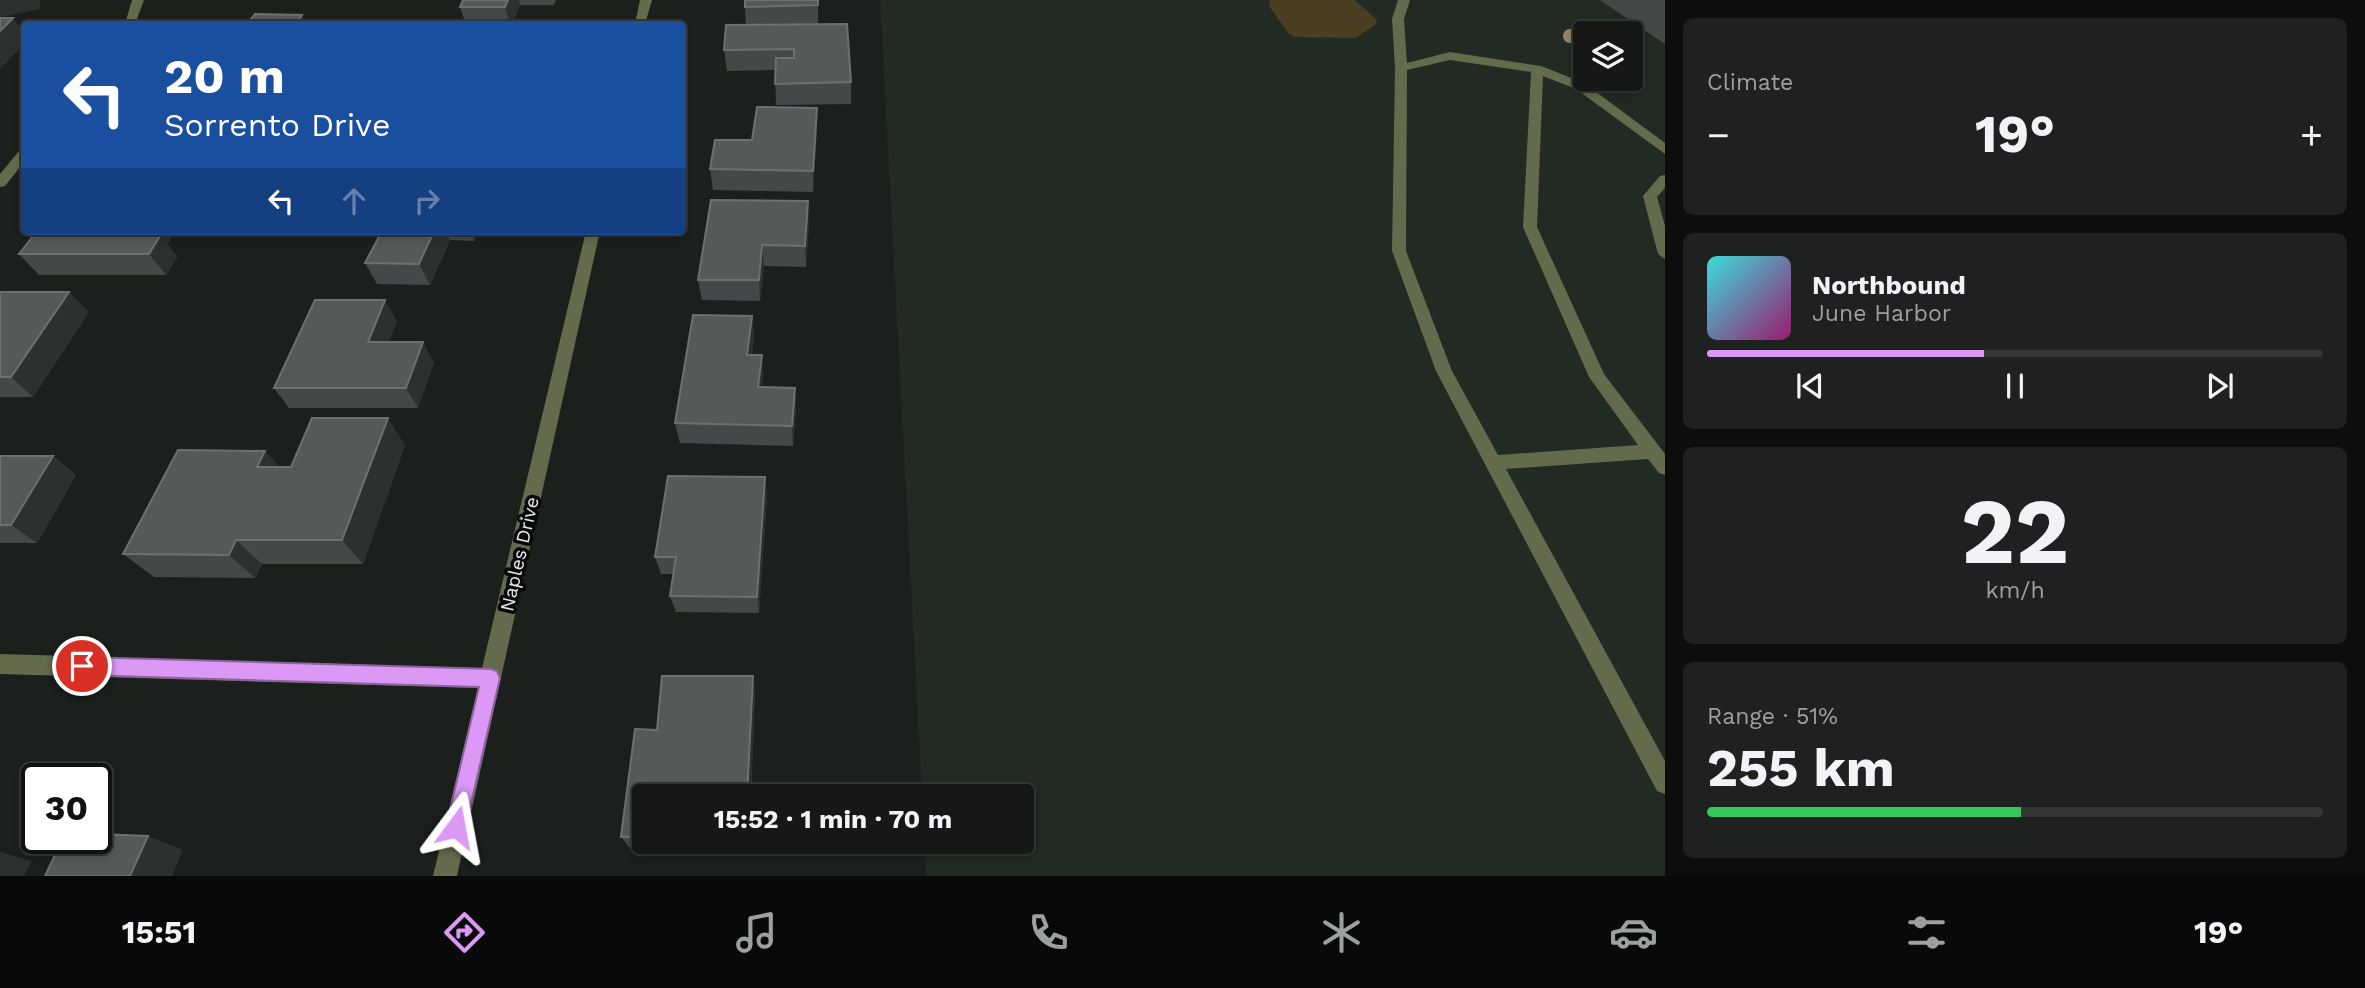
<!DOCTYPE html>
<html lang="en">
<head>
<meta charset="utf-8">
<style>
  :root { --surface:#151816; --page:#1e211f; --text:#f1f3f6; --muted:#9da0a1; --line:#343735; --accent:#db99f5 }
  body { margin:0; font-family:"Work Sans",sans-serif; background:var(--page); color:var(--text); height:100vh; display:flex; flex-direction:column; font-size:26px; white-space:nowrap }
  * { box-sizing:border-box; margin:0 }
  p { font-size:23px; color:var(--muted) }
  .icon { flex:none; width:38px; height:38px; fill:none; stroke:currentColor; stroke-width:2; stroke-linecap:round; stroke-linejoin:round }
  .map { position:relative; flex:1; overflow:hidden }
  .drawer { display:flex; flex-direction:column; gap:18px; padding:18px; background:#0c0d0c; width:700px }
  .drawer>* { flex:none }
  .guide { position:absolute; left:21px; top:21px; width:665px; height:214px; border-radius:7px; box-shadow:0 4px 10px #0003,0 0 0 2px var(--line); background:#1a4fa0; color:#fff; overflow:hidden }
  .buttons { position:absolute; left:1573px; top:21px; display:grid; gap:14px }
  .buttons a { display:grid; place-items:center; width:70px; height:70px; border-radius:7px; background:var(--surface); box-shadow:0 4px 10px #0003,0 0 0 2px var(--line); font-size:35px }
  .speed { position:absolute; left:21px; top:763px; display:flex; gap:14px; font-size:35px; font-weight:700; text-align:center }
  .speed>* { display:grid; place-content:center; width:91px; height:91px; border-radius:50%; background:var(--surface); box-shadow:0 4px 10px #0003,0 0 0 2px var(--line); line-height:1 }
  .speed .limit { border:4px solid #111; border-radius:10px; background:#fff; color:#111 }
  .pin { position:absolute; display:grid; place-items:center; width:60px; height:60px; color:#fff; margin:-30px; border:4px solid #fff; border-radius:50%; box-shadow:0 2px 7px #0007 }
  .me { position:absolute; width:77px; margin:-38px; rotate:13deg; stroke-linejoin:round; filter:drop-shadow(0 0 5px #0008) }
  .turn { display:flex; align-items:center; gap:24px; height:147px; padding:0 28px; font-size:32px }
  .turn .icon { width:91px; height:91px; stroke-width:2.5 }
  .turn b { display:block; font-size:49px; line-height:60px }
  .lanes { display:flex; align-items:center; height:66px; padding:0 28px; background:#0003; justify-content:center; gap:35px; direction:ltr }
  .lanes .off { opacity:.35 }
  .big { font-size:52px; font-weight:700; line-height:1.1 }
  .drawer .card { flex:1; display:flex; flex-direction:column; justify-content:center; gap:10px; min-width:0; padding:0 24px; border-radius:10px; background:var(--page) }
  .drawer .dial { align-items:center; gap:0 }
  .dial b { font-size:91px; line-height:1 }
  .song { display:flex; align-items:center; gap:21px }
  .cover { width:84px; height:84px; border-radius:10px; background:linear-gradient(135deg,hsl(180 70% 55%),hsl(320 70% 35%)) }
  .played { height:7px; border-radius:4px; background:linear-gradient(90deg,var(--accent) 45%,var(--line) 45%) }
  .keys { display:flex; justify-content:space-around; direction:ltr }
  .heat { display:flex; justify-content:space-between; align-items:center; font-size:38px; direction:ltr }
  .charge { height:10px; border-radius:5px; background:linear-gradient(90deg,#34c759 51%,var(--line) 0) }
  .trip { position:absolute; left:632px; top:784px; width:402px; height:70px; border-radius:7px; background:var(--surface); box-shadow:0 4px 10px #0003,0 0 0 2px var(--line); font-weight:700; line-height:70px; text-align:center }
  .dock { display:flex; height:112px; justify-content:space-around; align-items:center; background:#080a09; color:var(--muted) }
  .dock .icon { width:49px; height:49px }
  .dock .current { color:var(--accent) }
  .dock b { font-size:32px; color:var(--text) }
  main { display:flex; flex:1; min-height:0 }
  .map>svg:first-child { display:block }
</style>
</head>
<body>
<main>
<div class="map">
<svg width="1665" height="876" viewBox="0 0 1665 876">
  <rect width="100%" height="100%" fill="#1c201d"/>
  <path fill="#212a23" fill-rule="evenodd" d="M 880,0 L 1665,0 L 1665,876 L 926,876 L 924,842 L 1022,842 L 1022,796 L 922,796 ZM 1586,33 L 1631,33 L 1631,79 L 1586,79 Z"/>
  <path fill="#4b3f23" d="M 1270,0 L 1355,0 L 1377,20 L 1376,24 L 1356,38 L 1295,37 L 1289,34 L 1269,6 Z"/>
  <g fill="none" stroke-linecap="round" stroke-linejoin="round">
    <path fill="#636b4c" fill-rule="evenodd" d="M 1398,0 L 1410,0 L 1404,19 L 1407,63 L 1450,52 L 1541,66 L 1584,83 L 1665,143 L 1665,154 L 1576,89 L 1543,76 L 1537,227 L 1604,374 L 1665,454 L 1665,475 L 1659,473 L 1648,459 L 1506,469 L 1665,761 L 1665,794 L 1657,791 L 1436,371 L 1392,251 L 1395,68 L 1392,19 ZM 1450,60 L 1531,72 L 1523,227 L 1589,377 L 1638,445 L 1498,455 L 1452,371 L 1406,251 L 1407,70 Z
      M 1665,175 L 1665,188 L 1657,197 L 1665,226 L 1665,259 L 1658,254 L 1643,196 L 1660,176 Z"/>
    <path fill="#636b4c" fill-rule="evenodd" d="M 132,0 L 144,0 L 135,24 L 125,24 Z
      M 640,0 L 652,0 L 645,24 L 635,24 Z
      M 24,150 L 24,162 L 5,186 L 0,187 L 0,174 L 19,151 Z
      M 586,231 L 600,231 L 457,876 L 433,876 L 478,688 L 0,674 L 0,654 L 482,668 Z"/>
  </g>
  <circle fill="#928667" cx="1570" cy="36" r="7"/>
  <path fill="#434948" d="M 463,0 L 556,0 L 554,5 L 520,5 L 513,22 L 465,22 L 460,7 Z
    M 818,0 L 818,24 L 851,82 L 851,104 L 776,105 L 775,70 L 727,71 L 724,50 L 746,25 L 745,7 Z
    M 1600,0 L 1665,0 L 1665,44 Z
    M 817,108 L 817,129 L 813,192 L 713,190 L 710,169 L 752,140 Z
    M 711,200 L 809,223 L 806,267 L 764,266 L 760,301 L 702,300 L 698,280 Z
    M 37,231 L 175,231 L 167,244 L 177,257 L 166,275 L 39,275 L 19,254 Z
    M 382,231 L 478,231 L 474,241 L 450,240 L 430,285 L 377,284 L 365,263 Z
    M 0,292 L 89,312 L 33,397 L 0,397 Z
    M 752,316 L 754,337 L 752,355 L 763,375 L 762,387 L 795,388 L 796,408 L 793,446 L 680,443 L 675,423 Z
    M 397,321 L 388,342 L 434,362 L 418,408 L 289,408 L 274,388 Z
    M 405,445 L 363,564 L 262,564 L 255,578 L 154,577 L 123,554 L 279,467 L 291,467 Z
    M 0,456 L 53,456 L 76,475 L 37,543 L 0,543 Z
    M 765,477 L 767,496 L 759,613 L 676,612 L 670,596 L 673,574 L 661,574 L 655,557 Z
    M 755,690 L 751,796 L 644,796 L 644,842 L 749,842 L 749,846 L 629,847 L 621,837 L 657,730 Z"/>
  <path fill="#2c3130" d="M 0,0 L 40,0 L 40,9 L 0,17 Z
    M 508,0 L 519,0 L 520,5 L 512,24 L 510,24 L 505,7 Z
    M 302,15 L 307,24 L 296,24 Z
    M 13,18 L 24,33 L 24,44 L 0,69 L 0,31 Z
    M 817,108 L 817,129 L 813,192 L 813,171 Z
    M 808,201 L 809,223 L 806,267 L 805,246 Z
    M 145,231 L 175,231 L 167,244 L 177,257 L 166,275 L 149,254 L 141,236 Z
    M 434,231 L 446,231 L 450,240 L 430,285 L 419,264 Z
    M 470,231 L 478,231 L 474,241 Z
    M 762,245 L 764,266 L 760,301 L 759,280 Z
    M 69,292 L 89,312 L 33,397 L 11,377 Z
    M 385,300 L 397,321 L 380,362 L 368,342 Z
    M 752,316 L 754,337 L 750,375 L 747,355 Z
    M 423,342 L 434,362 L 418,408 L 406,388 Z
    M 762,355 L 763,375 L 760,407 L 758,387 Z
    M 795,388 L 796,408 L 793,446 L 792,426 Z
    M 388,418 L 405,445 L 363,564 L 342,540 Z
    M 265,451 L 288,476 L 257,467 Z
    M 53,456 L 76,475 L 37,543 L 11,525 Z
    M 765,477 L 767,496 L 759,613 L 757,597 Z
    M 236,540 L 262,564 L 255,578 L 229,555 Z
    M 753,676 L 755,690 L 751,796 L 747,796 Z
    M 148,836 L 183,850 L 172,876 L 130,876 Z
    M 0,852 L 32,861 L 24,876 L 0,876 Z"/>
  <path fill="#555a59" stroke="#6c716f" stroke-width="2" d="M 463,0 L 508,0 L 505,7 L 460,7 Z
    M 745,0 L 818,0 L 818,5 L 745,7 Z
    M 255,14 L 302,15 L 296,24 L 247,24 Z
    M 0,18 L 13,18 L 0,31 Z
    M 445,22 L 539,22 L 538,24 L 444,24 Z
    M 847,24 L 851,82 L 775,84 L 776,58 L 794,58 L 794,49 L 724,50 L 726,25 Z
    M 757,107 L 817,108 L 813,171 L 710,169 L 715,140 L 752,140 Z
    M 711,200 L 808,201 L 805,246 L 762,245 L 759,280 L 698,280 Z
    M 37,231 L 145,231 L 141,236 L 160,236 L 149,254 L 19,254 Z
    M 382,231 L 434,231 L 419,264 L 365,263 Z
    M 0,292 L 69,292 L 11,377 L 0,377 Z
    M 315,300 L 385,300 L 368,342 L 423,342 L 406,388 L 274,388 Z
    M 693,315 L 752,316 L 747,355 L 762,355 L 758,387 L 795,388 L 792,426 L 675,423 Z
    M 312,418 L 388,418 L 342,540 L 236,540 L 229,555 L 123,554 L 178,450 L 265,451 L 257,467 L 291,467 Z
    M 0,456 L 53,456 L 11,525 L 0,525 Z
    M 668,476 L 765,477 L 757,597 L 670,596 L 676,557 L 655,557 Z
    M 662,676 L 753,676 L 747,796 L 644,796 L 644,837 L 621,837 L 635,729 L 657,730 Z
    M 96,834 L 148,836 L 130,876 L 45,876 L 63,838 L 96,838 Z"/>
  <path fill="#db99f5" stroke="#8e639f" stroke-width="2" d="M 82,657 L 491,669 L 497,671 L 500,678 L 464,834 L 456,837 L 449,834 L 446,827 L 479,687 L 82,675 L 75,673 L 72,666 L 75,660 Z"/>
  <g text-anchor="middle" stroke-width="7" stroke-linejoin="round" paint-order="stroke">
    <g font-size="19" fill="#e6e9e7" stroke="#070908">
      <text transform="translate(519 554) rotate(-77)" y="7">Naples Drive</text>
    </g>
  </g>
</svg>
<div class="buttons">
<a><svg class="icon" aria-label="layers" viewBox="0 0 24 24"><path d="M12 4l9 5-9 5-9-5zM3 14l9 5 9-5"/></svg></a>
</div>
<div class="speed"><div class="limit">30</div></div>
<div class="pin" style="left:82px;top:666px;background:#d93025"><svg class="icon" aria-label="arrive" viewBox="0 0 24 24"><path d="M6 21V4h12l-3 4 3 4H6"/></svg></div>
<svg class="me" style="left:456px;top:827px" viewBox="-20 -20 40 40"><path d="M0-17L14 15 0 8-14 15z" fill="#db99f5" stroke="#fff" stroke-width="4"/></svg>
<div class="trip">15:52 · 1 min · 70 m</div>
<div class="guide">
<div class="turn"><svg class="icon" aria-label="left" viewBox="0 0 24 24"><path d="M17 20v-9H6M10 6l-5 5 5 5"/></svg><div><b>20 m</b>Sorrento Drive</div></div>
<div class="lanes"><svg class="icon" aria-label="left" viewBox="0 0 24 24"><path d="M17 20v-9H6M10 6l-5 5 5 5"/></svg><svg class="icon off" aria-label="ahead" viewBox="0 0 24 24"><path d="M12 20V5M6 11l6-6 6 6"/></svg><svg class="icon off" aria-label="right" viewBox="0 0 24 24"><path d="M7 20v-9h11M14 6l5 5-5 5"/></svg></div>
</div>
</div>
<section class="drawer">
<div class="card"><p>Climate</p>
<div class="heat"><a>−</a><b class="big">19°</b><a>+</a></div>
</div>
<div class="card">
<div class="song"><i class="cover"></i><div><b>Northbound</b><p>June Harbor</p></div></div>
<div class="played"></div>
<div class="keys"><svg class="icon" aria-label="previous" viewBox="0 0 24 24"><path d="M18 5L8 12l10 7zM5 5v14"/></svg><svg class="icon" aria-label="pause" viewBox="0 0 24 24"><path d="M8 5v14M16 5v14"/></svg><svg class="icon" aria-label="next" viewBox="0 0 24 24"><path d="M6 5l10 7-10 7zM19 5v14"/></svg></div>
</div>
<div class="card dial"><b>22</b><p>km/h</p></div>
<div class="card"><p>Range · 51%</p><b class="big">255 km</b><div class="charge"></div></div>
</section>
</main>
<nav class="dock">
<b>15:51</b>
<svg class="icon current" aria-label="directions" viewBox="0 0 24 24"><path d="M12 3l9 9-9 9-9-9zM9 14v-3h6M13 9l2 2-2 2"/></svg>
<svg class="icon" aria-label="music" viewBox="0 0 24 24"><path d="M9 18V5l10-2v13"/><circle cx="6" cy="18" r="3"/><circle cx="16" cy="16" r="3"/></svg>
<svg class="icon" aria-label="phone" viewBox="0 0 24 24"><path d="M5 4h4l2 5-3 2q2 4 5 5l2-3 5 2v4C11 20 4 13 5 4z"/></svg>
<svg class="icon" aria-label="climate" viewBox="0 0 24 24"><path d="M12 3v18M4 7l16 10M4 17L20 7"/></svg>
<svg class="icon" aria-label="car" viewBox="0 0 24 24"><path d="M5 17H2v-5l4-1 3-4h7l3 4 3 1v5h-3M9 17h6M6 11h13"/><circle cx="7" cy="17" r="2"/><circle cx="17" cy="17" r="2"/></svg>
<svg class="icon" aria-label="filters" viewBox="0 0 24 24"><path d="M4 7h16M4 17h16"/><circle cx="9" cy="7" r="2"/><circle cx="15" cy="17" r="2"/></svg>
<b>19°</b>
</nav>
</body>
</html>
